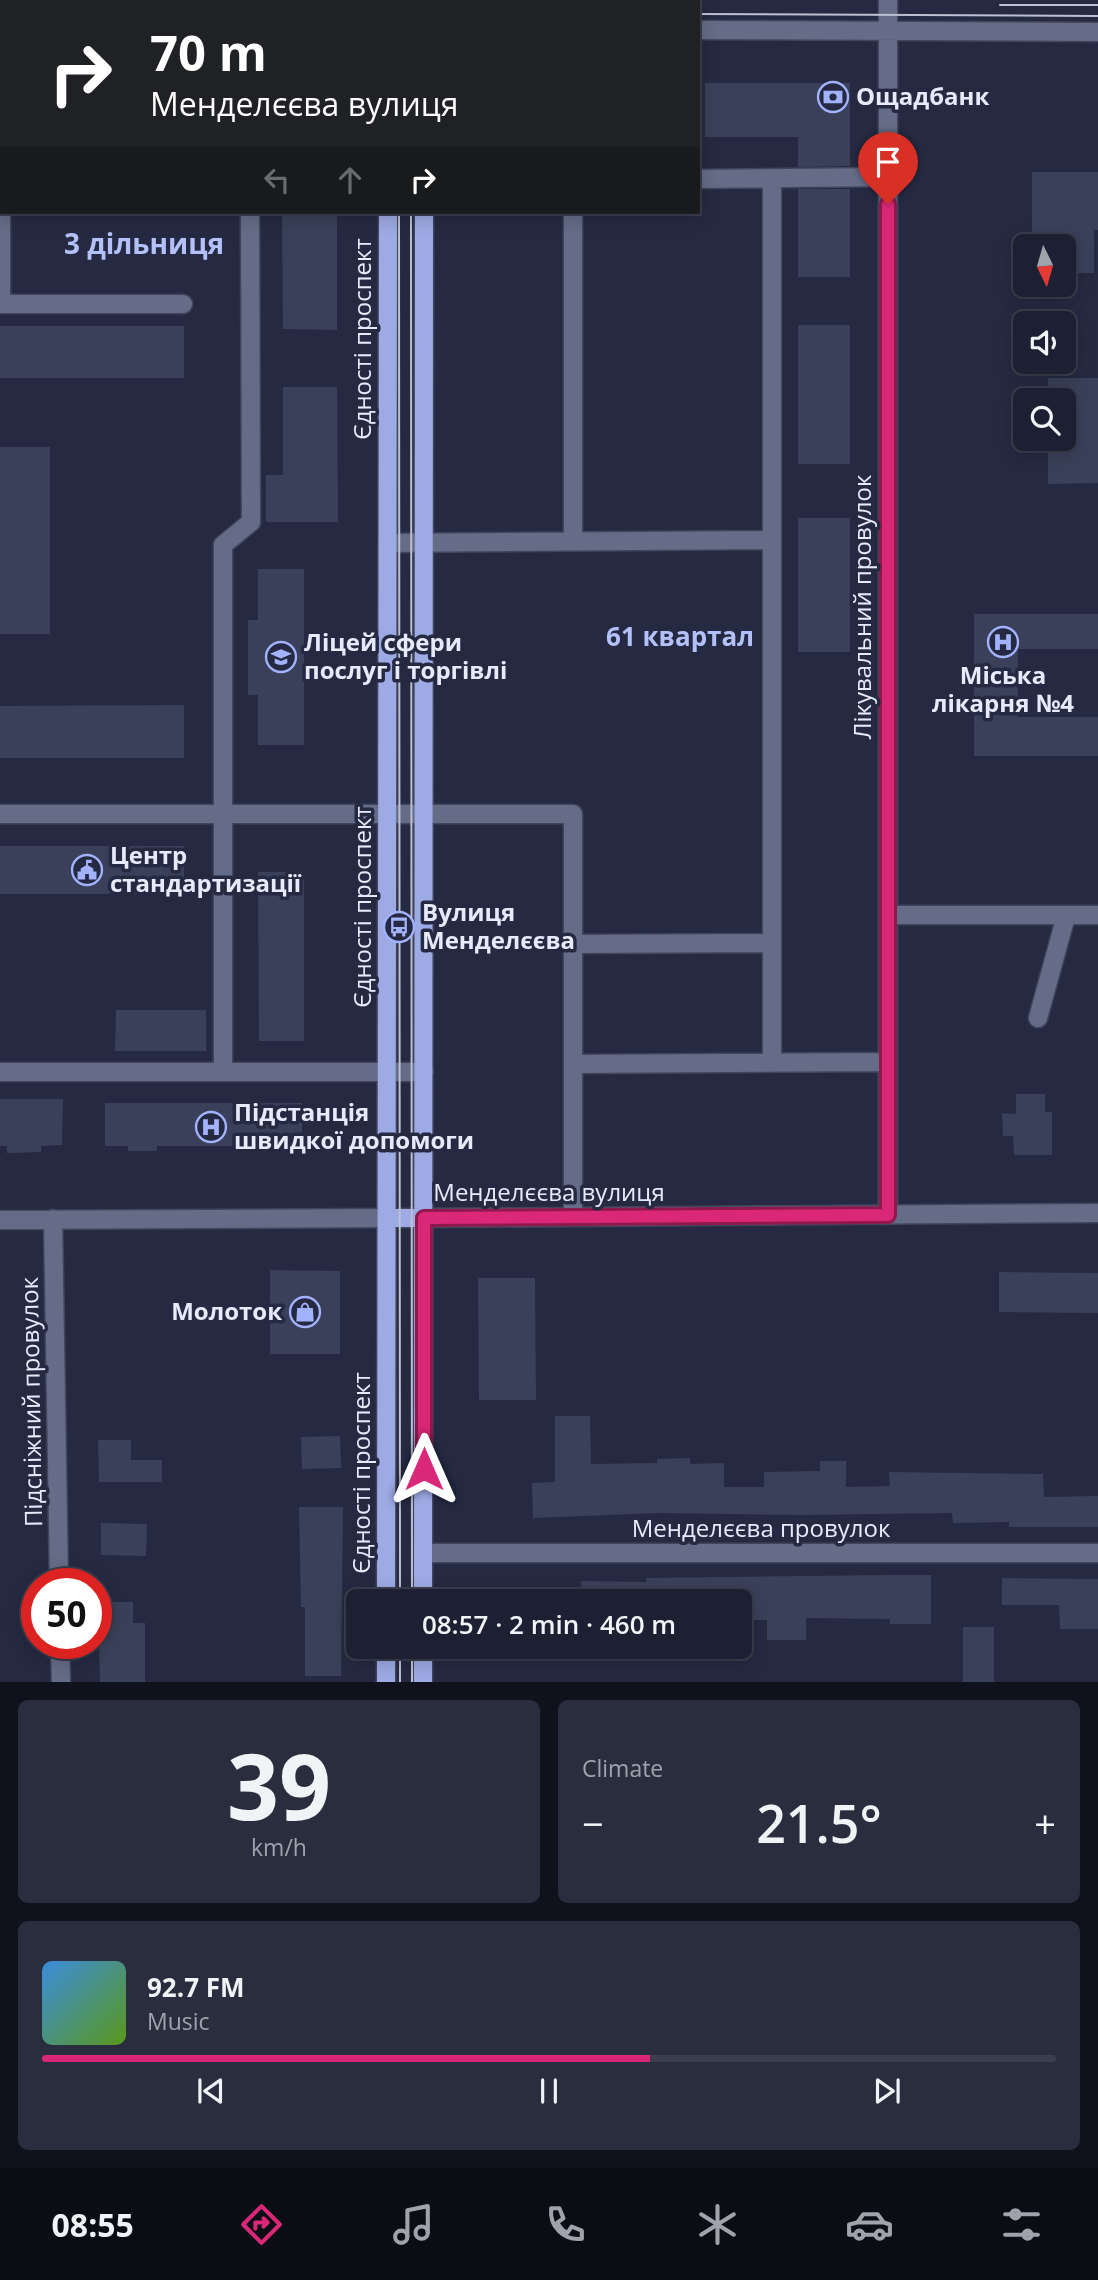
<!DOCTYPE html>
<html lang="en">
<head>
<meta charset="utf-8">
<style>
  :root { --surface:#1c2032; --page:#292d3e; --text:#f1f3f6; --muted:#a0a3ac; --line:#3a3e4d; --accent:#db2777 }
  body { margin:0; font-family:"Open Sans",sans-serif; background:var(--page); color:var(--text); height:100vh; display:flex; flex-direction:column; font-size:26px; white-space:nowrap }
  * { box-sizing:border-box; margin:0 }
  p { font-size:23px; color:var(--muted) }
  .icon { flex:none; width:38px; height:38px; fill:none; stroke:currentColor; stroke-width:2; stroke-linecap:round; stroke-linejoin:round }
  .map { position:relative; height:1682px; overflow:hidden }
  .panel { display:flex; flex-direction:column; gap:18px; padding:18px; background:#0f121c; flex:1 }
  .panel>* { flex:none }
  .banner { position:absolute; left:0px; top:0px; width:700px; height:214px; box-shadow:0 4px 18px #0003,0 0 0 2px var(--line); background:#202124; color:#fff; overflow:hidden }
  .needle { width:46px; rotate:175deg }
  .controls { position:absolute; left:1013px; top:234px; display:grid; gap:14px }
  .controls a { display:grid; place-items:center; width:63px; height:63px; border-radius:10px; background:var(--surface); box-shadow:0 4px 18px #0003,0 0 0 2px var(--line); font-size:35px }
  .speed { position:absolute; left:21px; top:1568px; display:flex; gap:14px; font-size:35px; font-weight:700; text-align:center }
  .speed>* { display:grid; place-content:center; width:91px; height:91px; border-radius:50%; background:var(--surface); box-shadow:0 4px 18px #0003,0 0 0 2px var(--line); line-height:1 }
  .speed .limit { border:10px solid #d22; background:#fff; color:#111 }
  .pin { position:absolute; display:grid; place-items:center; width:60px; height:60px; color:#fff; margin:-72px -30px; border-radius:50% 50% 50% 0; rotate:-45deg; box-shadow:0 0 7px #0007 }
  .pin .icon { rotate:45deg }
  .me { position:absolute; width:77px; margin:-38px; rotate:0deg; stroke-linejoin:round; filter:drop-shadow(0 0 5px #0008) }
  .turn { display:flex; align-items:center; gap:24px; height:147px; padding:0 35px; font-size:32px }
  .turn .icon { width:91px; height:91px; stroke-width:2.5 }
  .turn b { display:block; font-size:49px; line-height:60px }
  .lanes { display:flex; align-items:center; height:66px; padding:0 35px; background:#0003; justify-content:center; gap:35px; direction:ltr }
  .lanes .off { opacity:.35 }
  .big { font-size:52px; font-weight:600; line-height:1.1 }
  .panel .widget { flex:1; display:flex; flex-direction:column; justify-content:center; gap:10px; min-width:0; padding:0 24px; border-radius:10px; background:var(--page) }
  .panel .dial { align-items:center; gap:0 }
  .dial b { font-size:91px; line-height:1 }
  .song { display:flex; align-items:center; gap:21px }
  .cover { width:84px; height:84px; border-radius:10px; background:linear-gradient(135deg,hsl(210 70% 55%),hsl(90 70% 35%)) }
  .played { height:7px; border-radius:4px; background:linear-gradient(90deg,var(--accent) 60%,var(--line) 60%) }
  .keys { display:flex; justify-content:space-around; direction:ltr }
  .heat { display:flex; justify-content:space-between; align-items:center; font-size:38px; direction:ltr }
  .panel .tiles { flex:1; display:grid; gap:18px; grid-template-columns:1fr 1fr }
  .widget:last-child { grid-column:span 2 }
  .trip { position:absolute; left:346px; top:1589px; width:406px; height:70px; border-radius:10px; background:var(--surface); box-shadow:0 4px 18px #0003,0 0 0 2px var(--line); font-weight:600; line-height:70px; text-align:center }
  .dock { display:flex; height:112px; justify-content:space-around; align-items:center; background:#0b0d14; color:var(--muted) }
  .dock .icon { width:49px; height:49px }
  .dock .selected { color:var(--accent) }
  .dock b { font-size:32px; color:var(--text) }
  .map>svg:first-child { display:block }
</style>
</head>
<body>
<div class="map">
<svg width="1098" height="1682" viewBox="0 0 1098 1682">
  <rect width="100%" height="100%" fill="#252a42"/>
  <path fill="#3a4059" d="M 705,83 L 850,83 L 850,166 L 798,167 L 798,137 L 705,137 Z
    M 1032,172 L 1098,172 L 1098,230 L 1094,230 L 1094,273 L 1064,273 L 1064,247 L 1032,247 Z
    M 798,189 L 850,189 L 850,277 L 798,277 Z
    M 282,212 L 337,212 L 337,330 L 283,329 Z
    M 798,325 L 850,325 L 850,464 L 798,464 Z
    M 0,326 L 184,326 L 184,378 L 0,378 Z
    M 1048,378 L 1098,378 L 1098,483 L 1048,484 L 1048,439 L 1064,439 L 1064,401 L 1048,401 Z
    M 283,387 L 337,387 L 338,522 L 266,522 L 266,475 L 283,475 Z
    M 0,447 L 50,447 L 50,634 L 0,634 Z
    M 798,518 L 850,518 L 850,652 L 798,652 Z
    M 258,569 L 304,569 L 304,745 L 258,745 L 258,695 L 248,695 L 248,620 L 258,620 Z
    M 974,614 L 1098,614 L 1098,649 L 1018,649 L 1018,717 L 1098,717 L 1098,756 L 974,756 Z
    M 184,705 L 184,758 L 0,758 L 0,706 Z
    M 0,846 L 184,846 L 184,894 L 0,894 Z
    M 258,872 L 304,872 L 304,1041 L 259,1041 Z
    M 116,1010 L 206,1010 L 206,1051 L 115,1051 Z
    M 1016,1094 L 1045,1094 L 1045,1112 L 1052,1112 L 1052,1155 L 1014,1155 L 1013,1136 L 1003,1136 L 1002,1113 L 1016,1114 Z
    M 0,1099 L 63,1099 L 62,1145 L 41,1146 L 41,1152 L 7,1153 L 7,1146 L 0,1146 Z
    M 105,1103 L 302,1103 L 302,1146 L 280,1145 L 280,1151 L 243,1151 L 243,1146 L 157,1146 L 157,1151 L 128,1151 L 128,1146 L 105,1146 Z
    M 270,1270 L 340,1271 L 340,1354 L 270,1354 Z
    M 999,1272 L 1098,1273 L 1098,1313 L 999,1312 Z
    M 478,1278 L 535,1278 L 536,1400 L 479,1400 Z
    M 555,1416 L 590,1416 L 591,1464 L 657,1463 L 657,1459 L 690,1458 L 690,1464 L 724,1463 L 724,1487 L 764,1487 L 764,1472 L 820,1471 L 820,1461 L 846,1461 L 846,1487 L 890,1486 L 889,1472 L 1043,1474 L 1044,1497 L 1098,1496 L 1098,1527 L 1009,1527 L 1009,1522 L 953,1523 L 952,1513 L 801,1515 L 658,1513 L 533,1518 L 532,1483 L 555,1482 Z
    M 340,1436 L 341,1468 L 302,1469 L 301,1437 Z
    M 98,1440 L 131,1440 L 131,1460 L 162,1460 L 162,1482 L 99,1482 Z
    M 299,1507 L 343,1507 L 341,1676 L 305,1676 L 305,1607 L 301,1607 Z
    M 101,1523 L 147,1524 L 146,1556 L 101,1555 Z
    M 890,1575 L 931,1575 L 931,1624 L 890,1624 L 890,1619 L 806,1618 L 806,1640 L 767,1640 L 767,1620 L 740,1620 L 740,1601 L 581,1601 L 581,1581 L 646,1582 L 646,1578 Z
    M 1002,1578 L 1098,1579 L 1098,1629 L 1060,1629 L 1059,1605 L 1002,1605 Z
    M 98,1602 L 133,1602 L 133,1623 L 145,1623 L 145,1682 L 100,1682 Z
    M 963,1627 L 994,1627 L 994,1682 L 963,1682 Z"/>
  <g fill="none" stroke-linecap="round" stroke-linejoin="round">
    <g stroke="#40455c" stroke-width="21">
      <path id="minor" d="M 388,0 L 388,2
        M 888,0 L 888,1215
        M 77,2 L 77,0
        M 324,2 L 330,0
        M 424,2 L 424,0
        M 0,13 L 2,13
        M 698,30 L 1098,32
        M 1,177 L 1,304
        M 772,178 L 772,1062
        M 698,179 L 888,177
        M 0,304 L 183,304
        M 573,541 L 573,212
        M 388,543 L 772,540
        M 0,814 L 573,814 L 573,1217
        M 888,915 L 1098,915
        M 573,944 L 772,943
        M 1038,1018 L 1066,916
        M 573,1064 L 888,1062
        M 0,1072 L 424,1072
        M 223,1072 L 223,545 L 251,522 L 250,212
        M 424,1218 L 1098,1213
        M 53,1219 L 59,1584
        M 0,1220 L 388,1218
        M 423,1553 L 1098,1553
        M 60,1643 L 61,1682"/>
    </g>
    <g stroke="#40455c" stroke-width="21">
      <path id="major" d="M 281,0 L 281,2
        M 545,2 L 545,0
        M 388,1218 L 424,1218
        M 386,1601 L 388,212
        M 423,1601 L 424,212
        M 386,1682 L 386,1647
        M 423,1682 L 423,1647"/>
    </g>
    <use href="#minor" stroke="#656c87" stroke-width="18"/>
    <use href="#major" stroke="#9daae4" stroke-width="18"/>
    <path stroke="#bcc0d2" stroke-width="2" d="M 1000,5 L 1098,5
      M 698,14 L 1098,16
      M 399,212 L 400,1601
      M 411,212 L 412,1601
      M 400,1647 L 400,1682
      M 412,1647 L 412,1682"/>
  </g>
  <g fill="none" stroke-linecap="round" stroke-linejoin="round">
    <g stroke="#8e194d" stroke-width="18">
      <path id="route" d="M 424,1469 L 424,1218 L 888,1215 L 888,204"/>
    </g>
    <use href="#route" stroke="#db2777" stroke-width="12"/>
  </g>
  <defs>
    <g id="bank-ring" transform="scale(1.575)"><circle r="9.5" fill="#252a42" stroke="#a2b2fd" stroke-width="1.5"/><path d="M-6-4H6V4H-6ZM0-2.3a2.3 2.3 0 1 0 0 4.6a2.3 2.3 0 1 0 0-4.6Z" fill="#a2b2fd"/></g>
    <g id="hospital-ring" transform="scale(1.575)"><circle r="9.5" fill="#252a42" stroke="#a2b2fd" stroke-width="1.5"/><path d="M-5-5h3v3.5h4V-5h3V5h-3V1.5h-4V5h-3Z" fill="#a2b2fd"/></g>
    <g id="university-ring" transform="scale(1.575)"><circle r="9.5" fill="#252a42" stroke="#a2b2fd" stroke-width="1.5"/><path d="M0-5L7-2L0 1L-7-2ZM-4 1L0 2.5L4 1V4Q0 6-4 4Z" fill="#a2b2fd"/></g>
    <g id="civic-ring" transform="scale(1.575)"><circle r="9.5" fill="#252a42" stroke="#a2b2fd" stroke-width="1.5"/><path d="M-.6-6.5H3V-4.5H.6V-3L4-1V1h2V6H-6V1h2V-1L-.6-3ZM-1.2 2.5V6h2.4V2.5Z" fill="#a2b2fd"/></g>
    <g id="bus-ring" transform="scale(1.575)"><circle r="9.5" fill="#252a42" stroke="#a2b2fd" stroke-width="1.5"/><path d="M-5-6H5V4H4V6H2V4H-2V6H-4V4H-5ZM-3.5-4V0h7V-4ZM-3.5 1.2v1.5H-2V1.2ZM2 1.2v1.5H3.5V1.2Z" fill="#a2b2fd"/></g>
    <g id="shop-ring" transform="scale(1.575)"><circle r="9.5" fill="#252a42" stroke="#a2b2fd" stroke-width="1.5"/><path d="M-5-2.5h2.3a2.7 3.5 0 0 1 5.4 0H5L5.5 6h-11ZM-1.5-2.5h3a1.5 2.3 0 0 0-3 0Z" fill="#a2b2fd"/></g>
  </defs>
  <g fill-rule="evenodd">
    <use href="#bank-ring" x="833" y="97"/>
    <use href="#hospital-ring" x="1003" y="642"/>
    <use href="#university-ring" x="281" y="657"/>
    <use href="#civic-ring" x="87" y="870"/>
    <use href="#bus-ring" x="399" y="927"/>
    <use href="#hospital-ring" x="211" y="1127"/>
    <use href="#shop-ring" x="305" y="1312"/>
  </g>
  <g text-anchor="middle" stroke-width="7" stroke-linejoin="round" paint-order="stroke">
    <g font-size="24" font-weight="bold" fill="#e6eafa" stroke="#252a42" text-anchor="start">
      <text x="856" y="105">Ощадбанк</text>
      <text x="304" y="651">Ліцей сфери<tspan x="304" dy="28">послуг і торгівлі</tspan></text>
      <text x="1003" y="684" text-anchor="middle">Міська<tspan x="1003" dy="28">лікарня №4</tspan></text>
      <text x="110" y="864">Центр<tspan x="110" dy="28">стандартизації</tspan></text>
      <text x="422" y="921">Вулиця<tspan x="422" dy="28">Менделєєва</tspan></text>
      <text x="234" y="1121">Підстанція<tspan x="234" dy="28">швидкої допомоги</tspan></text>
      <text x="282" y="1320" text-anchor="end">Молоток</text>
    </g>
    <g font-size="24" fill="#e6eafa" stroke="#252a42">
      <text transform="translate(363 339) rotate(-90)" y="8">Єдності проспект</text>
      <text transform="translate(863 607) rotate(-90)" y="8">Лікувальний провулок</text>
      <text transform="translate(363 907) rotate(-90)" y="8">Єдності проспект</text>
      <text x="549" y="1201">Менделєєва вулиця</text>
      <text transform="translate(32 1402) rotate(-91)" y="8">Підсніжний провулок</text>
      <text transform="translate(362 1473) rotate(-90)" y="8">Єдності проспект</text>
      <text x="761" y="1537">Менделєєва провулок</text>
    </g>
    <g font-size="26" font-weight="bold" fill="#b4c1f9" stroke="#252a42">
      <text x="680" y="646">61 квартал</text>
    </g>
    <g font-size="28" font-weight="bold" fill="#b4c1f9" stroke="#252a42">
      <text x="144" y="254">3 дільниця</text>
    </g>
  </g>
</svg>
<div class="controls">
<a><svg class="needle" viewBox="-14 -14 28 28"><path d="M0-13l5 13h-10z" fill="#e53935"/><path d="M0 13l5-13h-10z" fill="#a0a3ac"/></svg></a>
<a><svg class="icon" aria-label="sound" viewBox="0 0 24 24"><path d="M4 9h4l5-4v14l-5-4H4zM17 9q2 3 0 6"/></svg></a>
<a><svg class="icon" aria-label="search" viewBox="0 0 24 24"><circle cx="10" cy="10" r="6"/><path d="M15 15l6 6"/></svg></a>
</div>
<div class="speed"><div class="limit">50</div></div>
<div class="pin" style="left:888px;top:204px;background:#d93025"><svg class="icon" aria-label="arrive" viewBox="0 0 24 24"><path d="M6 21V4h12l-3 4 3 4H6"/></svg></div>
<svg class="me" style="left:424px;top:1469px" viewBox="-20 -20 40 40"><path d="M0-17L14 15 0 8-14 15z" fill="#db2777" stroke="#fff" stroke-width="4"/></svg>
<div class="trip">08:57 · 2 min · 460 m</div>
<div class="banner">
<div class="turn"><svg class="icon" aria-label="right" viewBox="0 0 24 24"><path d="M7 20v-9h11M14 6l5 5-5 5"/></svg><div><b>70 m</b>Менделєєва вулиця</div></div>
<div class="lanes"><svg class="icon off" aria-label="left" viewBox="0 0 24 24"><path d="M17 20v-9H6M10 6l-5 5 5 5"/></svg><svg class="icon off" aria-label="ahead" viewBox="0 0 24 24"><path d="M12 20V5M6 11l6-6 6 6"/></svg><svg class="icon" aria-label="right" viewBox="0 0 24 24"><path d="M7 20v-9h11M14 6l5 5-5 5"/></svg></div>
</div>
</div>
<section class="panel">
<div class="tiles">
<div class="widget dial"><b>39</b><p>km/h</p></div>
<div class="widget"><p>Climate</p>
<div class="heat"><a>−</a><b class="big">21.5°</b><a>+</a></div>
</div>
<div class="widget">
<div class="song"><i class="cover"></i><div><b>92.7 FM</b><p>Music</p></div></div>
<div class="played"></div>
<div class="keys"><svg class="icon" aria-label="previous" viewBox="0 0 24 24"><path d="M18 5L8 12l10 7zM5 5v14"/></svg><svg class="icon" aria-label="pause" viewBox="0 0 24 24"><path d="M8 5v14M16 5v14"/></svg><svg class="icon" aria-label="next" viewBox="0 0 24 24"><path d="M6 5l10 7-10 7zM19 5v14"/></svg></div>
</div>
</div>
</section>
<nav class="dock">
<b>08:55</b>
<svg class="icon selected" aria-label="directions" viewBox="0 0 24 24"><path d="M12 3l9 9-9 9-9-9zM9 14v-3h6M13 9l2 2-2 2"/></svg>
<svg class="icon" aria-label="music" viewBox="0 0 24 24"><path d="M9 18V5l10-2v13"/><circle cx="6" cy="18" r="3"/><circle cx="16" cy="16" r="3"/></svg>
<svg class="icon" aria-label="phone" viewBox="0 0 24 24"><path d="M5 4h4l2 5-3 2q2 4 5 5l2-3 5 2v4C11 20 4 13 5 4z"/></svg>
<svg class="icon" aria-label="climate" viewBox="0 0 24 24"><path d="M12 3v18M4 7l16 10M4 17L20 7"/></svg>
<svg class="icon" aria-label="car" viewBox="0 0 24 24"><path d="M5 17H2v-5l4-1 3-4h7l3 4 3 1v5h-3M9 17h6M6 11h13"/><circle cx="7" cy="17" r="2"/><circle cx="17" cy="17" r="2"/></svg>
<svg class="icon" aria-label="filters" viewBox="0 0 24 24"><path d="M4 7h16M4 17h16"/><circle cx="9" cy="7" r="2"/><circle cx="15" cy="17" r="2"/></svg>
</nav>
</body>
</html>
